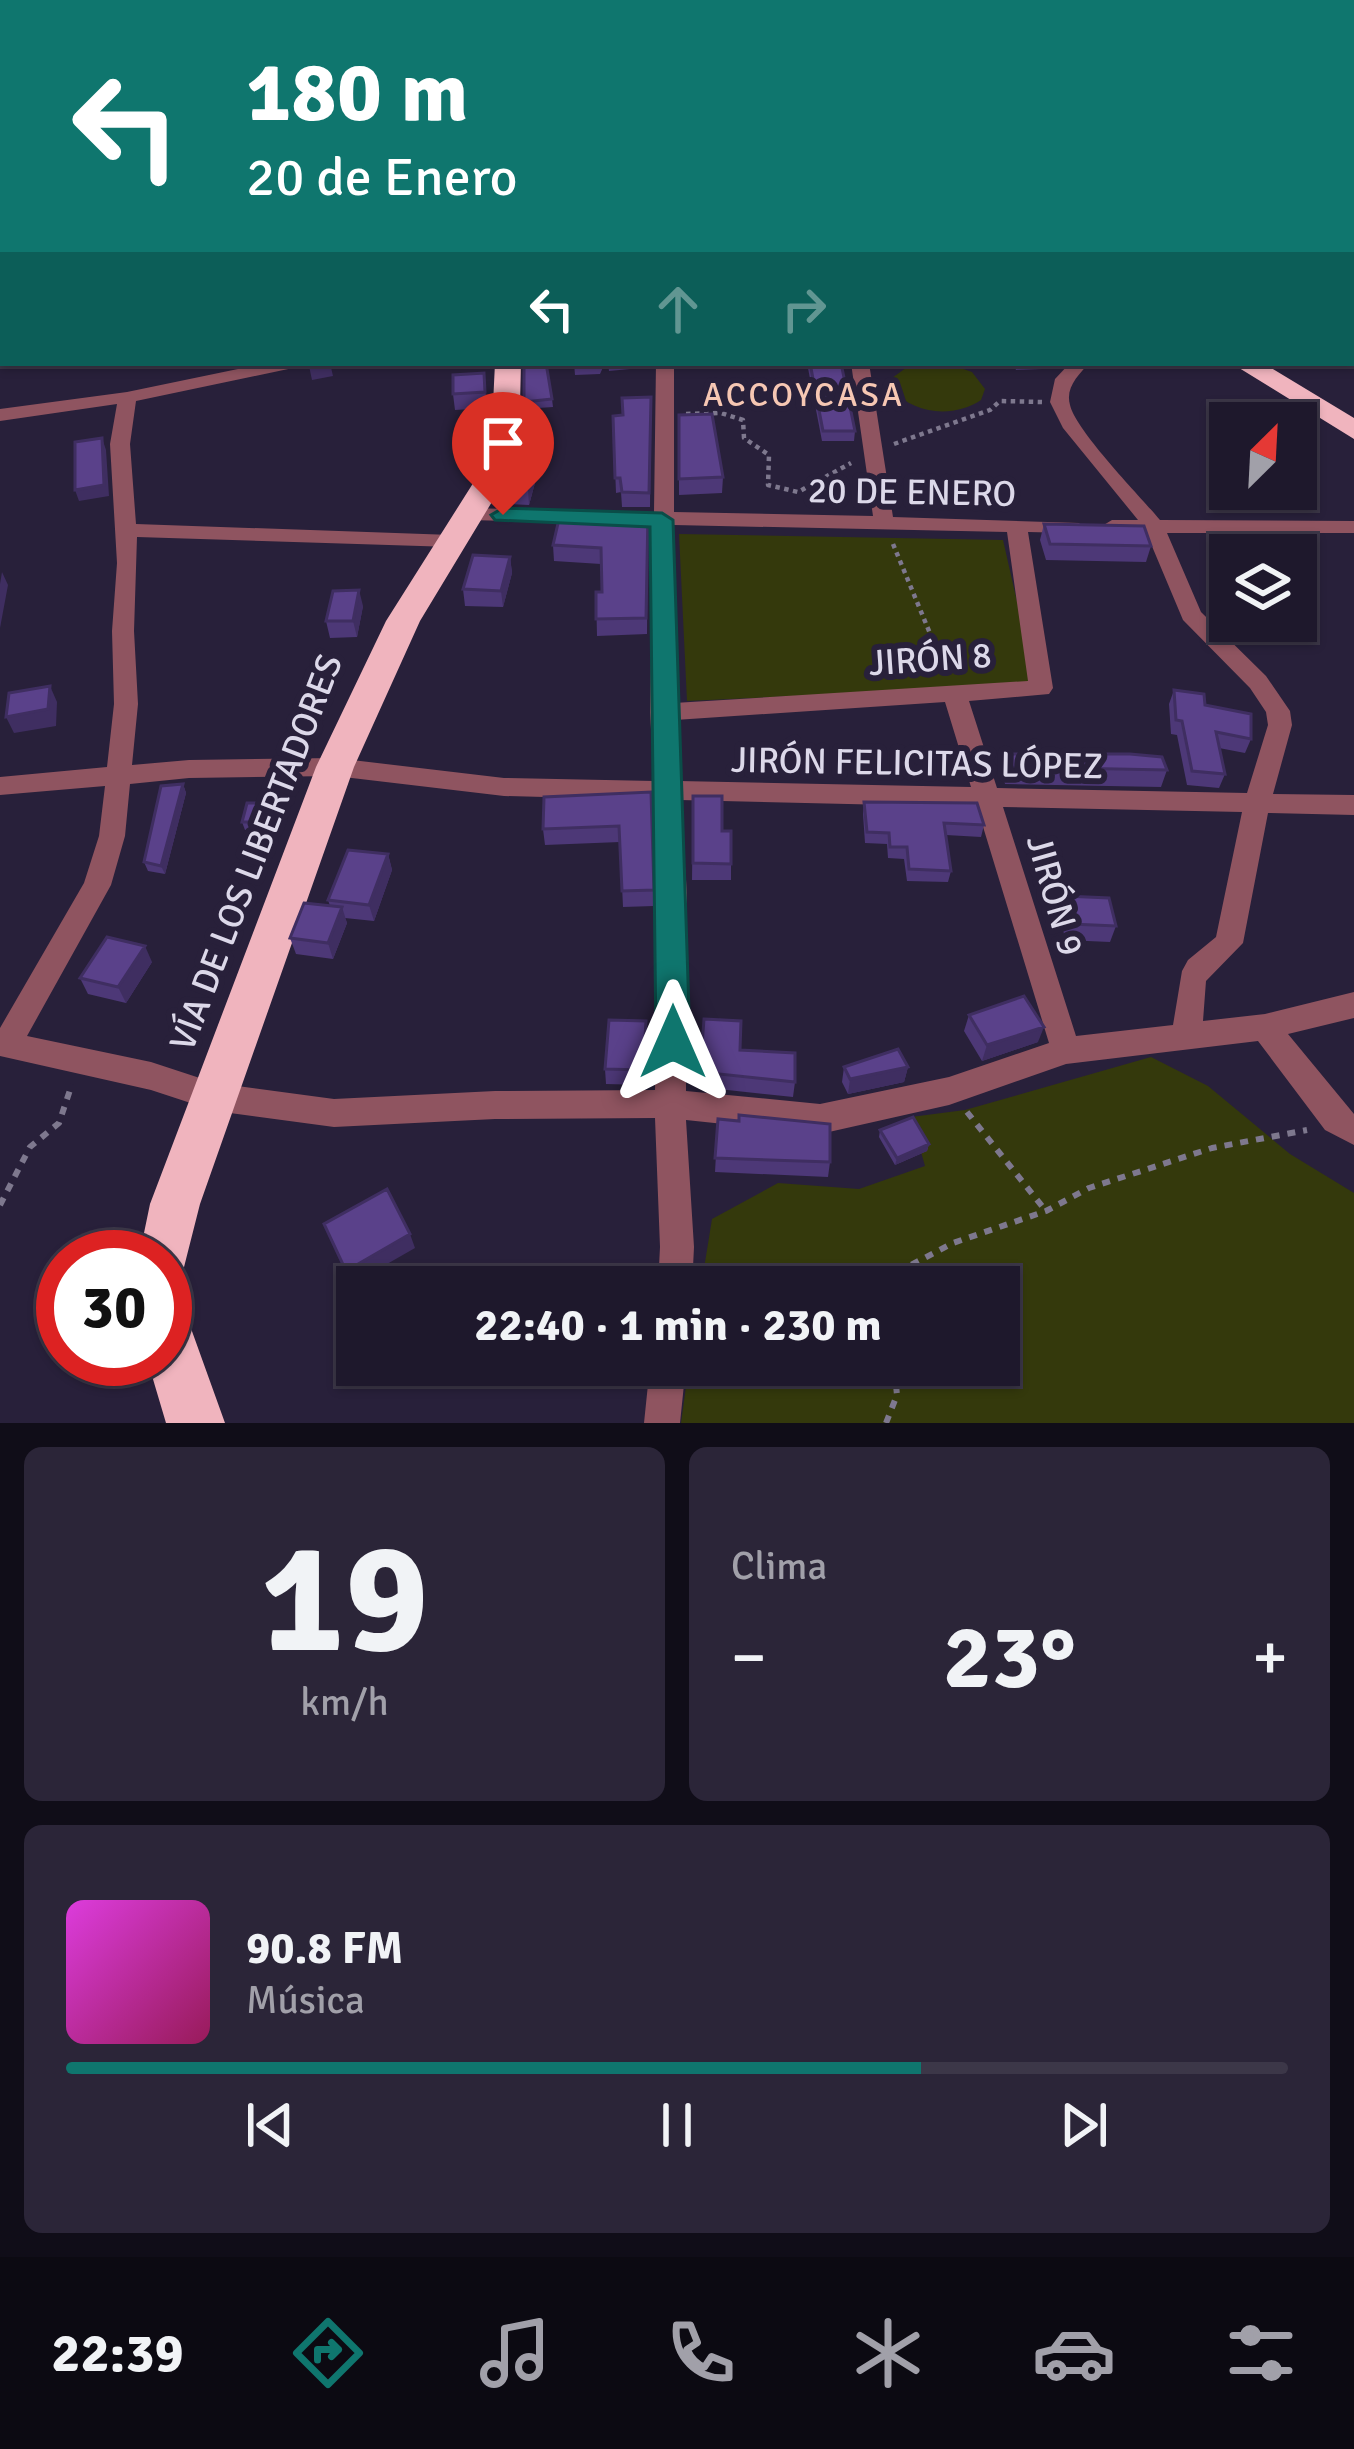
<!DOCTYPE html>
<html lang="es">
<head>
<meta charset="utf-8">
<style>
  :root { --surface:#1e182c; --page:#2b2538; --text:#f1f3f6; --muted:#a1a0a9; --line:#3c3748; --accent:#0f766e }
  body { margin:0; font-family:Signika,sans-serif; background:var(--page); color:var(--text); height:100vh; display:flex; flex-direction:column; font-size:45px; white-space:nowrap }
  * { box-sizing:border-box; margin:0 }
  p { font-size:39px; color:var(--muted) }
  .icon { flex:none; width:66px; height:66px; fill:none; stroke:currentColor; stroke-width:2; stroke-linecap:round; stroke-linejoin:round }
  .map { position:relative; height:1423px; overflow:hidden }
  .details { display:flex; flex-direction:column; gap:24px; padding:24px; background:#100d18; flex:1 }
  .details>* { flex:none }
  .hud { position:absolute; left:0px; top:0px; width:1356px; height:366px; box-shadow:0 3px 9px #0004,0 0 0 3px var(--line); background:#0f766e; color:#fff; overflow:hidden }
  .needle { width:78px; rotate:24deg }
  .fabs { position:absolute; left:1209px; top:402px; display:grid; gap:24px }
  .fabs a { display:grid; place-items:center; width:108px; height:108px; border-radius:0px; background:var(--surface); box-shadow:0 3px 9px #0004,0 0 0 3px var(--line); font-size:60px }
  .speed { position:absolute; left:36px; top:1230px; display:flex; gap:24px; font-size:60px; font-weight:700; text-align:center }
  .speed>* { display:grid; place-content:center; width:156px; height:156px; border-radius:50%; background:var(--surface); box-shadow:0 3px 9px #0004,0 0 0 3px var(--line); line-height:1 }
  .speed .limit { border:18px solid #d22; background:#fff; color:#111 }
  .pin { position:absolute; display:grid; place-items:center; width:102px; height:102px; color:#fff; margin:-123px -51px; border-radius:50% 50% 50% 0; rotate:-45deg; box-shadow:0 0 12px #0007 }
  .pin .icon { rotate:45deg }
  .me { position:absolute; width:132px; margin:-66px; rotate:0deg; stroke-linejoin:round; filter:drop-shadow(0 0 9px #0008) }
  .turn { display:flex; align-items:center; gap:42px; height:252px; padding:0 48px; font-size:54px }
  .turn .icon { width:156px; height:156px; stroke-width:2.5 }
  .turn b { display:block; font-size:84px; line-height:102px }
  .lanes { display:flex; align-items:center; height:114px; padding:0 48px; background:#0003; justify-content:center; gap:60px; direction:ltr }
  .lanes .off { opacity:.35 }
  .big { font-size:90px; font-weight:800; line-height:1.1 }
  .details .card { flex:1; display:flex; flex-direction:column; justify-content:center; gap:18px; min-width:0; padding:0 42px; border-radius:18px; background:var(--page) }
  .details .dial { align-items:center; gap:0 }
  .dial b { font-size:156px; line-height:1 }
  .song { display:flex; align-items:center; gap:36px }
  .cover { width:144px; height:144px; border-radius:18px; background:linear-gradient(135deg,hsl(300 70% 55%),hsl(330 70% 35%)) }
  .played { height:12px; border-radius:6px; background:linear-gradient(90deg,var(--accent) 70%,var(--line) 70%) }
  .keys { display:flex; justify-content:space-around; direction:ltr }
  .heat { display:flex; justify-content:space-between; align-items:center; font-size:66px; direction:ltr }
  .details .tiles { flex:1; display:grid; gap:24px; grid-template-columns:1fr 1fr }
  .card:last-child { grid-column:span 2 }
  .trip { position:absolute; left:336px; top:1266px; width:684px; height:120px; border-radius:0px; background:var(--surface); box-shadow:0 3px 9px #0004,0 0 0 3px var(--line); font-weight:800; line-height:120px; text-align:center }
  .tabs { display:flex; height:192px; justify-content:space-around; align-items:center; background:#0c0a12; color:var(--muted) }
  .tabs .icon { width:84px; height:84px }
  .tabs .current { color:var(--accent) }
  .tabs b { font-size:54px; color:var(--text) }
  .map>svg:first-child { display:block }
</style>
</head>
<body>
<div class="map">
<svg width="1354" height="1423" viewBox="0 0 1354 1423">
  <rect width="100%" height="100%" fill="#28203a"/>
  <path fill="#34390c" d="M 339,0 L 1354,0 L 1354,133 L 1353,3 Z
    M 946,363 L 972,372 L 985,389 L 981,400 C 954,418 914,415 892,389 L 892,378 L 910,365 Z
    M 679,534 L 1003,540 L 1036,685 L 687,701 Z
    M 1151,1057 L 1208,1086 L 1290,1154 L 1354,1193 L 1354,1423 L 681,1423 L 689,1365 L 999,1365 L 999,1287 L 701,1287 L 712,1219 L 778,1183 L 859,1189 L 925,1166 L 911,1117 L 965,1110 Z"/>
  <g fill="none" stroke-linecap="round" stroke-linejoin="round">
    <path stroke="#7e788e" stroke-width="3" stroke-dasharray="3 3" stroke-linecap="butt" d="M 98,0 L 102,3"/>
    <path stroke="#7e788e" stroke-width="4.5" stroke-dasharray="4.5 4.5" stroke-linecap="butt" d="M 686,414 L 721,413 L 743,420 L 744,438 L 769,455 L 768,485 L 798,492 L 851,463
      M 894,444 L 990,410 L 1000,401 L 1042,402
      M 893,544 L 946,672"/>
    <path stroke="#7e788e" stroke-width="6" stroke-dasharray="8 8" stroke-linecap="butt" d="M 967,1112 L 1046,1211
      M 0,1205 L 30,1147 L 59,1123 L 72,1084
      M 869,1287 L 953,1243 L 1046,1211 L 1089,1188 L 1212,1148 L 1307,1130
      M 886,1423 L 897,1395 L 894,1365"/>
    <path fill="#8f5460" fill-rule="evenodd" d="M 42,0 L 59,0 L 63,3 L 46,3 Z
      M 133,0 L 150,0 L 154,3 L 137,3 Z
      M 652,0 L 664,0 L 664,3 L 652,3 Z
      M 688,0 L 716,3 L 683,3 Z
      M 848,0 L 864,0 L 865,1 L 853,3 Z
      M 1019,0 L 1032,0 L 1016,3 Z
      M 1353,29 L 1354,29 L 1354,37 L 1353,37 Z
      M 1353,141 L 1354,141 L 1354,149 L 1353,149 Z
      M 3,145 L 3,153 L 0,154 L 0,146 Z
      M 0,335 L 3,336 L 3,346 L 0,345 Z
      M 0,355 L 3,355 L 3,363 L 10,363 L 0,368 Z
      M 267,363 L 302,363 L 293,368 L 136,401 L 130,444 L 136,524 L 452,535 L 462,541 L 452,547 L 137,537 L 134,631 L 138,704 L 132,765 L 189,760 L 335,758 L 504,778 L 654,781 L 650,712 L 653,524 L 468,520 L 458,514 L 468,508 L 654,512 L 656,363 L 674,363 L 674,512 L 873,516 L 851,363 L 869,363 L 893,517 L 1079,523 L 1082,527 L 1072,533 L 1028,532 L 1053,688 L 1049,694 L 969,701 L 997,788 L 1247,793 L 1268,725 L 1266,712 L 1250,688 L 1183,620 L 1146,532 L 1112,532 L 1102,526 L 1112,520 L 1138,520 L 1063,428 L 1050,402 L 1055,379 L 1070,363 L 1089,363 C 1079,375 1065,387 1070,405 C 1076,431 1140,496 1160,520 L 1354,521 L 1354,533 L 1167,533 L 1201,612 L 1266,676 L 1290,711 L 1292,725 L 1273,794 L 1354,795 L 1354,815 L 1268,813 L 1243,943 L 1206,981 L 1203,1021 L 1265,1014 L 1354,992 L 1354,1018 L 1288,1034 L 1354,1114 L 1354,1145 L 1325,1130 L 1258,1041 L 1066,1064 L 949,1105 L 820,1134 L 686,1120 L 694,1247 L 692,1287 L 658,1287 L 660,1247 L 655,1118 L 495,1119 L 334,1127 L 215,1111 L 151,1090 L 0,1056 L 0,1028 L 84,883 L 99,836 L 105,786 L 0,795 L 0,777 L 107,767 L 114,704 L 112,631 L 117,563 L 110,444 L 117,404 L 0,421 L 0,409 L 127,392 ZM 674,525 L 1007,532 L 1028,681 L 674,703 ZM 945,702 L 971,787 L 679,781 L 675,720 ZM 335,776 L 504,796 L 655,800 L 659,893 L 655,1090 L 495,1091 L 334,1099 L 215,1083 L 151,1062 L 27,1036 L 111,885 L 125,836 L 130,784 L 189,778 ZM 680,800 L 977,807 L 1049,1043 L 949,1077 L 820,1104 L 686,1091 L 687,893 ZM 1003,807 L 1242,812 L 1216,937 L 1188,960 L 1182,971 L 1173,1025 L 1076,1036 Z
      M 650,1365 L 686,1365 L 680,1423 L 644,1423 Z"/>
    <path stroke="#cb6d82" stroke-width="24" d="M 328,0 L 346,3"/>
    <path fill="#f0b4be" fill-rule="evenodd" d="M 495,363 L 521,363 L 519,446 L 507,477 L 420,621 L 354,767 L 200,1204 L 182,1275 L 165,1282 L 165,1257 L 139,1257 L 150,1204 L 316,767 L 386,621 L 477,477 L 491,446 Z
      M 1231,363 L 1263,363 L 1354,418 L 1354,439 Z
      M 165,1302 L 184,1309 L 225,1423 L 166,1423 L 147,1359 L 165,1359 Z"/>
  </g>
  <path fill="#4d3877" d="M 574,363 L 605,363 L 600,374 L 575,375 Z
    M 608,363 L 655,363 L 651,367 L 609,371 Z
    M 807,363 L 841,363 L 855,431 L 854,441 L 822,441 Z
    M 1013,363 L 1044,363 L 1042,369 L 1016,370 Z
    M 484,373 L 487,408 L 455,410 L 453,394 Z
    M 651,397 L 650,507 L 622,507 L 621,492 L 616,493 L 613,416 L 622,415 Z
    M 552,399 L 553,407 L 524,409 L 524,402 Z
    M 679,415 L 723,477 L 722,493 L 679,495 Z
    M 542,457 L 529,505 L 508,504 L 506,488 Z
    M 648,513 L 647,634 L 597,636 L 596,592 L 602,592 L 601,564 L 554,561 L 553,545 L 624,523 Z
    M 1044,524 L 1151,546 L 1146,562 L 1046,560 L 1040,540 Z
    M 510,557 L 512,573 L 503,607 L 465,606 L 463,589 Z
    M 363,606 L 357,637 L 330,638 L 326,621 Z
    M 1174,690 L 1205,705 L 1251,739 L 1245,753 L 1219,748 L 1225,774 L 1219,788 L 1187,785 L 1177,735 L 1171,734 L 1169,704 Z
    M 1006,754 L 1167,770 L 1161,787 L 1005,784 L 1002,770 Z
    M 183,784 L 186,793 L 165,874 L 148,871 L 144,862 Z
    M 651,792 L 654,906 L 623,907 L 620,842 L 545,845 L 543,829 Z
    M 693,796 L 731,864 L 731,880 L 692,880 Z
    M 864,802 L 984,825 L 981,837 L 946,835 L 951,871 L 948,882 L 907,881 L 904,859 L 888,858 L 887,844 L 865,843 L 863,814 Z
    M 283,803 L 286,811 L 281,830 L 245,830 L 242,822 Z
    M 388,854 L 392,870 L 374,921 L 345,918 L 347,923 L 333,959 L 296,954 L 290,938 L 330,906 L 328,900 Z
    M 1065,896 L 1116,926 L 1110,942 L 1065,940 L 1060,912 Z
    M 152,962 L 126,1003 L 88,994 L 80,978 Z
    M 969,1015 L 1038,1042 L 982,1061 L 964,1031 Z
    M 704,1019 L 740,1050 L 795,1082 L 793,1097 L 700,1087 Z
    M 646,1021 L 644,1085 L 606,1084 L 605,1069 Z
    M 844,1067 L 908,1067 L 904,1082 L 848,1094 L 842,1082 Z
    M 718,1119 L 739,1121 L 830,1162 L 828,1177 L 715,1172 Z
    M 880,1130 L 929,1144 L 927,1151 L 895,1165 L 879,1137 Z"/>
  <path fill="#3f2e61" d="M 330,363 L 333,376 L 312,380 L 309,366 Z
    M 102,438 L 106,450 L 109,496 L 79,501 L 75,490 Z
    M 540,441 L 542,457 L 529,505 L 528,489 Z
    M 510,557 L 512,573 L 503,607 L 501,591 Z
    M 2,572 L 8,585 L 0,628 L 0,584 Z
    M 359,590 L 363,606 L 357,637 L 353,621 Z
    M 50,686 L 57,702 L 56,726 L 14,733 L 6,717 Z
    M 183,784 L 186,793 L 165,874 L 161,866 Z
    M 283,803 L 286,811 L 281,830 L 278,822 Z
    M 388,854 L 392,870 L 374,921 L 369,905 Z
    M 342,907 L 347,923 L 333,959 L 328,943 Z
    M 145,946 L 152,962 L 126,1003 L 118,987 Z
    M 1044,1027 L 1038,1042 L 982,1061 L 987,1045 Z
    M 908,1067 L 904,1082 L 848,1094 L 850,1079 Z
    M 929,1144 L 927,1151 L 895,1165 L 897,1158 Z
    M 410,1234 L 415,1248 L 352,1284 L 346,1271 Z"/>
  <path fill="#5a418a" stroke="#3f2e61" stroke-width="3" d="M 863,0 L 916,1 L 970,0 L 967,3 L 856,3 Z
    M 524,363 L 546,363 L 552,399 L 524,402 Z
    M 810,363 L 841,363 L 855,431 L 823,431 Z
    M 484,373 L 485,392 L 453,394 L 453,375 Z
    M 651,397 L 649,493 L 622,492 L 620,478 L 615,478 L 613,416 L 623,415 L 622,398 Z
    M 712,414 L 723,477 L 679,479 L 679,415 Z
    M 530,437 L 540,441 L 528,489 L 506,488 Z
    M 102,438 L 104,485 L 75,490 L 75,442 Z
    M 624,513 L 648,513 L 646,618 L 596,619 L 596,592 L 602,592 L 601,548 L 553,545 L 559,519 L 624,523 Z
    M 1044,524 L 1144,526 L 1151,546 L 1050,544 Z
    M 473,555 L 510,557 L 501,591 L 463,589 Z
    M 359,590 L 353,621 L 326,621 L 333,591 Z
    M 50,686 L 48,709 L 6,717 L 9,693 Z
    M 1174,690 L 1204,694 L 1205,705 L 1251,714 L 1251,739 L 1216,732 L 1225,774 L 1192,771 L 1182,721 L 1176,720 Z
    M 1006,754 L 1130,754 L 1162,757 L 1167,770 L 1010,767 Z
    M 183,784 L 161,866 L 144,862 L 161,786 Z
    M 651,792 L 654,890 L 622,891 L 619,826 L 543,829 L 544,797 Z
    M 693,796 L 722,796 L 722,831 L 731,831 L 731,864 L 693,863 Z
    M 864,802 L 977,803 L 984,825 L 944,823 L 951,871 L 909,869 L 907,847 L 890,847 L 889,833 L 867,832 Z
    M 247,803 L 283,803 L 278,822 L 242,822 Z
    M 348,850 L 388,854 L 369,905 L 328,900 Z
    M 1065,896 L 1109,898 L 1116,926 L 1071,924 Z
    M 304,903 L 342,907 L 328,943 L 290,938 Z
    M 107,937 L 145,946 L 118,987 L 80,978 Z
    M 1024,996 L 1044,1027 L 987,1045 L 969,1015 Z
    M 704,1019 L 741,1021 L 740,1050 L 795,1053 L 795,1082 L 700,1072 Z
    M 609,1020 L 646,1021 L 643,1070 L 605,1069 Z
    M 898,1049 L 908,1067 L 850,1079 L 844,1067 Z
    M 739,1115 L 830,1124 L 830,1162 L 715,1158 L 718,1119 L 739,1121 Z
    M 913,1117 L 929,1144 L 897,1158 L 880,1130 Z
    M 387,1189 L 410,1234 L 346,1271 L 324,1224 Z"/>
  <path fill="#0f766e" stroke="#0a4d48" stroke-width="3" d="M 503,508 L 662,513 L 673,520 L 690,1042 L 685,1052 L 673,1057 L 661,1052 L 656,1042 L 650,527 L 495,520 L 491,515 Z"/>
  <g text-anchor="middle" stroke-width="12" stroke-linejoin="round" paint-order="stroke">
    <g font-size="33" letter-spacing="3" fill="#f6c7b3" stroke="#28203a">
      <text x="804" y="406">ACCOYCASA</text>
    </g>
    <g font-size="36" fill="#dcd8e9" stroke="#28203a">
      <text transform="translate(912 491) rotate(1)" y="13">20 DE ENERO</text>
      <text transform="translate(930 658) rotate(-4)" y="13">JIRÓN 8</text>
      <text transform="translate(917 762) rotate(1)" y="13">JIRÓN FELICITAS LÓPEZ</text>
      <text transform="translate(255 852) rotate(-69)" y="13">VÍA DE LOS LIBERTADORES</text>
      <text transform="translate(1056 895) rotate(74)" y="13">JIRÓN 9</text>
    </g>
  </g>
</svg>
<div class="fabs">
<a><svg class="needle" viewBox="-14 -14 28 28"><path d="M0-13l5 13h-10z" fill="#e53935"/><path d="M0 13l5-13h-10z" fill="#a1a0a9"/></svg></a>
<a><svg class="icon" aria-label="layers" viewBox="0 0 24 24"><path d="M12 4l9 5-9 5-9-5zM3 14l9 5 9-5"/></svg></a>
</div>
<div class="speed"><div class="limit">30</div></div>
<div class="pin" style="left:503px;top:515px;background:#d93025"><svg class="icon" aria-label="arrive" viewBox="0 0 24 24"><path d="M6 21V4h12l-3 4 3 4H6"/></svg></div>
<svg class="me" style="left:673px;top:1042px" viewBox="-20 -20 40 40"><path d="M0-17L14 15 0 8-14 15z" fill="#0f766e" stroke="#fff" stroke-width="4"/></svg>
<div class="trip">22:40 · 1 min · 230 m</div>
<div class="hud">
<div class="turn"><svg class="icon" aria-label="left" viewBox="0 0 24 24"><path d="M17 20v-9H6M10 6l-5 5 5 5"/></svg><div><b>180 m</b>20 de Enero</div></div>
<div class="lanes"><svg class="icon" aria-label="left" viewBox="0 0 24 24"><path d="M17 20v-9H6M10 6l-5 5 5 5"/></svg><svg class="icon off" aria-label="ahead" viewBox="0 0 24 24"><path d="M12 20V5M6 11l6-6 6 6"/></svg><svg class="icon off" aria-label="right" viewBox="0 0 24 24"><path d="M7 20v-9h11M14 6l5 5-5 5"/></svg></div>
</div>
</div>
<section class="details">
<div class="tiles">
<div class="card dial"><b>19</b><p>km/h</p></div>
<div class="card"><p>Clima</p>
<div class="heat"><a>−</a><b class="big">23°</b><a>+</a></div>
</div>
<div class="card">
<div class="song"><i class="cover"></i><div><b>90.8 FM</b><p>Música</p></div></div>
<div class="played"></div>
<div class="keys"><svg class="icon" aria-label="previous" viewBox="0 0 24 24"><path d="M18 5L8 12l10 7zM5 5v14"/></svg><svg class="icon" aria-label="pause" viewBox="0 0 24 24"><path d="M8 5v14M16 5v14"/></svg><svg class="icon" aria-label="next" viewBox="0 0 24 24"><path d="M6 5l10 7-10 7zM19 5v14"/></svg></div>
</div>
</div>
</section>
<nav class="tabs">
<b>22:39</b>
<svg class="icon current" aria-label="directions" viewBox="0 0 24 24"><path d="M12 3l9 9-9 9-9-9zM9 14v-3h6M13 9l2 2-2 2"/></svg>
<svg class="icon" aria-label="music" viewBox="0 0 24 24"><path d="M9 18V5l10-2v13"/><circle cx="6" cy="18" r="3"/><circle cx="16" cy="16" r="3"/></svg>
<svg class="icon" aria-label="phone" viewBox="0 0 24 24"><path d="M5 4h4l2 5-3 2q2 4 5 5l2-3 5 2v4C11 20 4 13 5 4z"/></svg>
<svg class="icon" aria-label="climate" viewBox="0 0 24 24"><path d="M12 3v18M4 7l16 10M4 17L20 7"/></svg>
<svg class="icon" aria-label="car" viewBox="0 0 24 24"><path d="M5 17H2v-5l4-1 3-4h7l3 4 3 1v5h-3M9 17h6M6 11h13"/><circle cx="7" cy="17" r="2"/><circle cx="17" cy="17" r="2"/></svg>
<svg class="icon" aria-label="filters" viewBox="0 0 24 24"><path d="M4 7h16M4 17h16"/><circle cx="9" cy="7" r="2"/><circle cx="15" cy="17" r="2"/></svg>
</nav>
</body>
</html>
